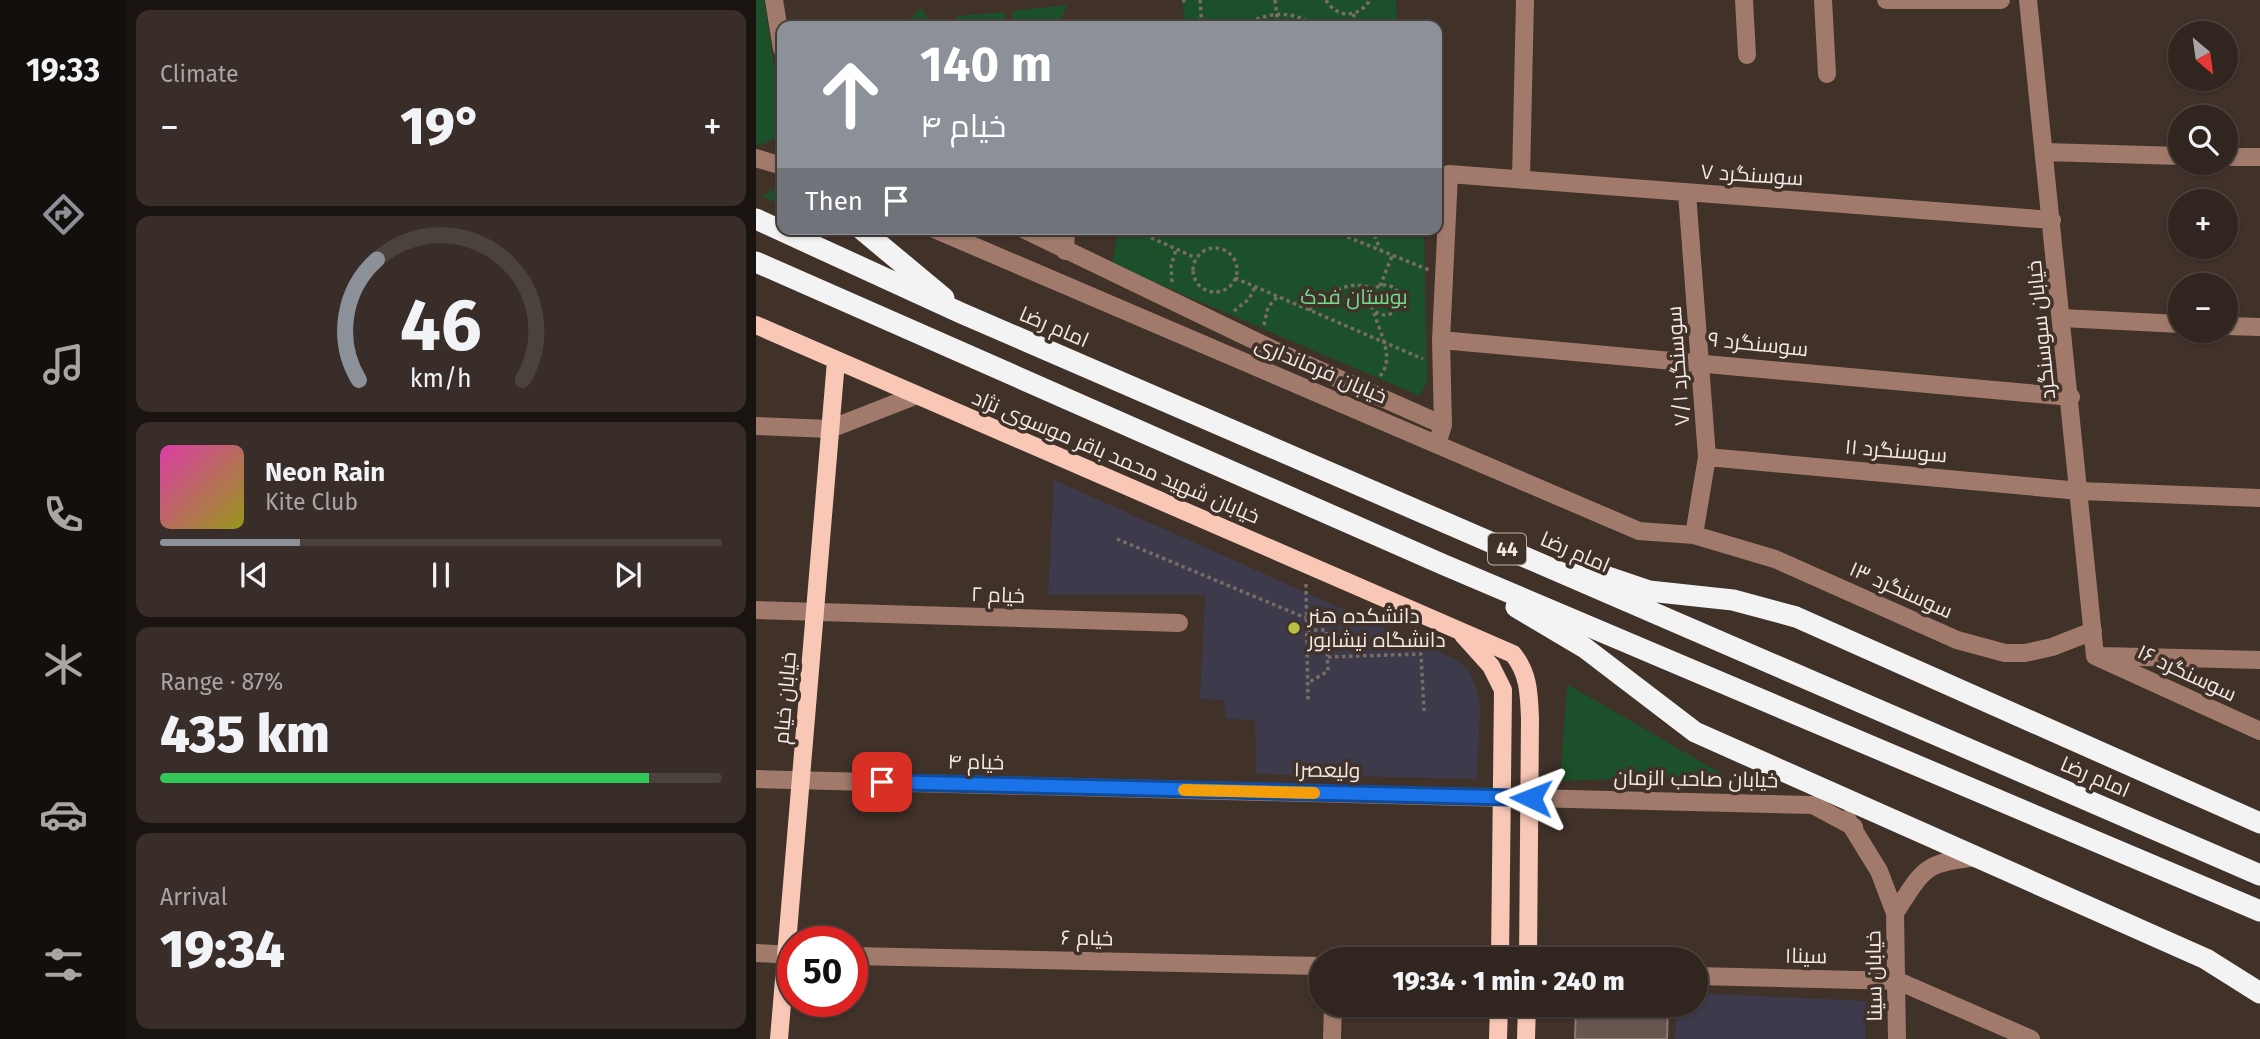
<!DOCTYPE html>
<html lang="en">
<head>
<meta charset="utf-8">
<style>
  :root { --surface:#30251f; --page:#382d28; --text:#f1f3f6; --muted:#a8a5a4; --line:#4b423d; --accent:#8c9099 }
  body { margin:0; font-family:"Fira Sans",Cairo,sans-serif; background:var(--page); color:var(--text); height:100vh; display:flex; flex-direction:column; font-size:26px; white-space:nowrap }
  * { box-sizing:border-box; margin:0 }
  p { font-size:23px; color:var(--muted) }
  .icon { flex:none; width:38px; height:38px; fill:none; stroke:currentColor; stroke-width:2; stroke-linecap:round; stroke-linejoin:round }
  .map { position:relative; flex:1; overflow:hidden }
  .details { display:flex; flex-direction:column; gap:10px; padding:10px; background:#1a1411; width:630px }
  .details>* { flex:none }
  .guide { position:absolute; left:21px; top:21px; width:665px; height:214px; border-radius:14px; box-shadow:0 2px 5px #0004,0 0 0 2px var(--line); background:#8c9099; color:#fff; overflow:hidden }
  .needle { width:46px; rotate:151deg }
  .controls { position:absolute; left:1412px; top:21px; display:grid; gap:14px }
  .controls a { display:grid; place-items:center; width:70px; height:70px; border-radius:50%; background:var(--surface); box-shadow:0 2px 5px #0004,0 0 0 2px var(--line); font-size:35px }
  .speed { position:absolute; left:21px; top:926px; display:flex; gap:14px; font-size:35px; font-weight:700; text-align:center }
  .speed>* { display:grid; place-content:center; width:91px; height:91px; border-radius:50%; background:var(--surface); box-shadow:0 2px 5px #0004,0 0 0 2px var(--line); line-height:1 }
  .speed .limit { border:10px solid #d22; background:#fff; color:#111 }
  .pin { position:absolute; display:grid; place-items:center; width:60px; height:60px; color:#fff; margin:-30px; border-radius:14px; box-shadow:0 4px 10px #0006 }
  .me { position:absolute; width:77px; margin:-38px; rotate:272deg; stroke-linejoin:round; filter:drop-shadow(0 0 5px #0008) }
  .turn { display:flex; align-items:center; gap:24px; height:147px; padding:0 28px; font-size:32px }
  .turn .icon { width:91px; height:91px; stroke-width:2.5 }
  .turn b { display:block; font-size:49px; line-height:60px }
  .then { display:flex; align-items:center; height:66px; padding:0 28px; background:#0003; gap:14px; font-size:26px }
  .big { font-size:52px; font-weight:800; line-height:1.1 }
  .details .tile { flex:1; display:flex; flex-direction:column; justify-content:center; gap:10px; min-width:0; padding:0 24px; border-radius:14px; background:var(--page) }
  .details .dial { align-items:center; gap:0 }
  .dial svg { height:182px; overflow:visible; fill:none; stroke:var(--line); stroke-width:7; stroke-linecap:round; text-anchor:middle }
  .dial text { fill:var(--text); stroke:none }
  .song { display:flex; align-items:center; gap:21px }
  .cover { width:84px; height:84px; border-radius:10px; background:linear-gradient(135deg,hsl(320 70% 55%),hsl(60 70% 35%)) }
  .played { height:7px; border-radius:4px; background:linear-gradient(90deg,var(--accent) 25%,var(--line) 25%) }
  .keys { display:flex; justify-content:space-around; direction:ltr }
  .heat { display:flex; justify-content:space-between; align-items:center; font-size:38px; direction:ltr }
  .charge { height:10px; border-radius:5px; background:linear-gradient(90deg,#34c759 87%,var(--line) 0) }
  .trip { position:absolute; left:553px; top:947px; width:399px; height:70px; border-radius:35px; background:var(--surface); box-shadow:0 2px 5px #0004,0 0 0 2px var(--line); font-weight:800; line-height:70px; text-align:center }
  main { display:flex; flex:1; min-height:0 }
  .dock { display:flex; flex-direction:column; width:126px; justify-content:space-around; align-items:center; background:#130f0c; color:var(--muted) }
  .dock .icon { width:49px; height:49px }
  .dock .active { color:var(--accent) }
  .dock b { font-size:32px; color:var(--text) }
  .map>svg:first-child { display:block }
</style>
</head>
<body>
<main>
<nav class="dock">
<b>19:33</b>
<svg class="icon active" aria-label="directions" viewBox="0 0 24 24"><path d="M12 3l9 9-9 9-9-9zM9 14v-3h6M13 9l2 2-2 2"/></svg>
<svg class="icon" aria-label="music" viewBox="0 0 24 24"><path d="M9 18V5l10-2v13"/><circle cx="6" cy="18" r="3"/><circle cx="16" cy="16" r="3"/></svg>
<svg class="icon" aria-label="phone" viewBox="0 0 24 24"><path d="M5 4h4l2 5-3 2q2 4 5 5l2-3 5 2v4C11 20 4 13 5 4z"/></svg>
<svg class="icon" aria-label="climate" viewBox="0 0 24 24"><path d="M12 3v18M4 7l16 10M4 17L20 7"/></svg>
<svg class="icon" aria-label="car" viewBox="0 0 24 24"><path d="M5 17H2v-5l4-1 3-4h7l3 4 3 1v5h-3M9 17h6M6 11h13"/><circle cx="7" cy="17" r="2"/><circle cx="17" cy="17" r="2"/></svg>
<svg class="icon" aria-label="filters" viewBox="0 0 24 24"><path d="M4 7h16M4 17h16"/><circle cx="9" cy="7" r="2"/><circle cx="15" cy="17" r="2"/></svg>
</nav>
<section class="details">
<div class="tile"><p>Climate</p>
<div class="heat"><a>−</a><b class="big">19°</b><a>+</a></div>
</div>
<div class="tile dial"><svg viewBox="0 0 100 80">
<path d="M14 69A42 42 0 1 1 86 69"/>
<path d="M14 69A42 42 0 0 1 22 16" stroke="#8c9099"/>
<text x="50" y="56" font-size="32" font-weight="700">46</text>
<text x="50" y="72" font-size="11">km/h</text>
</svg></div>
<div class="tile">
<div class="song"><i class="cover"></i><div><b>Neon Rain</b><p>Kite Club</p></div></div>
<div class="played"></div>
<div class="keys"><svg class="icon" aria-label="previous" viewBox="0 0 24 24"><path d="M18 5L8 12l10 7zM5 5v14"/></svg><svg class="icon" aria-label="pause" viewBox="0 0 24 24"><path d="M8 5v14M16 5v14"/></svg><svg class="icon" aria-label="next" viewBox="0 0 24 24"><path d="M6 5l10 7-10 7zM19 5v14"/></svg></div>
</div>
<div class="tile"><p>Range · 87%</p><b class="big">435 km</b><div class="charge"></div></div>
<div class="tile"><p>Arrival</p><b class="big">19:34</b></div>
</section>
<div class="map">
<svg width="1504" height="1039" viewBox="0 0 1504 1039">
  <rect width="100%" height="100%" fill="#403129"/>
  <path fill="#3d3a4b" d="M 298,480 L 701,660 L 713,671 L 721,691 L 724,710 L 721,779 L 500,774 L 499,720 L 470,719 L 468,700 L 444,699 L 449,595 L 292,595 Z
    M 940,993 L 1110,1001 L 1109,1039 L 919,1039 L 921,1005 L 940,1004 Z"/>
  <path fill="#1c502b" d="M 0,0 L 8,0 L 26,116 C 26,135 21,140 3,145 L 0,144 Z
    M 426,0 L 640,0 L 641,26 L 429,26 Z
    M 311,5 L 302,26 L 258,26 L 256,11 Z
    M 165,8 L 176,26 L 147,26 Z
    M 249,12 L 251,26 C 233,26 210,32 199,16 Z
    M 26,183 L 26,205 L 6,197 Z
    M 362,229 L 668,229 L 671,381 L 664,396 L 356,264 Z
    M 811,684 L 968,775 L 804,781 Z"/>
  <path fill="#675550" stroke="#8c7973" stroke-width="2" d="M 838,1004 L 912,1004 L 911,1039 L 819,1039 L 820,1008 L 838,1009 Z"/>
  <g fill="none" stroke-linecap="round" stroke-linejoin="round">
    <path stroke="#796c65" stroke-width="3.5" stroke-dasharray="3.5 3.5" stroke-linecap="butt" d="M 444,0 L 446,26
      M 519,0 L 522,26
      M 570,0 C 581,19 603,18 614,0
      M 426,1 L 430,0
      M 597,14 L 603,26
      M 488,26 C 510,12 537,9 558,26
      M 376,229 L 440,258
      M 572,229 L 673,270
      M 616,229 L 624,249
      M437 270a22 22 0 1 1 44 0a22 22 0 1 1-44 0Z
      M 479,278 L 667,359
      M 416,282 L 415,266 L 420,250
      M614 300a15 15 0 1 1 30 0a15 15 0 1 1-30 0Z
      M 624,286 L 636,256
      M 553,310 C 573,295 593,276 618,290
      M 478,311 L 493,299 L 499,287
      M 618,313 C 624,333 640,360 623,377
      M 508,325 L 512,307 L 522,296
      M 361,539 L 550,618
      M 550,584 L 552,703
      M 551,630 L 570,630 L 572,671 L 552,683
      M 572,657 L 665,654 L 668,711"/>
    <path stroke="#a17a6b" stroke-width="18" d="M 18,0 L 26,49
      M 988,0 L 991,55
      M 1067,0 L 1071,74
      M 1130,0 L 1245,0
      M 1272,0 L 1339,656
      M 1289,152 L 1424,156
      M 1470,157 L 1504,157
      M 0,158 L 26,166
      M 765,178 L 769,0
      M 931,193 L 951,457 L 938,535
      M 178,229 L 883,531 L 938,535 L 1019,559 L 1201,640 L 1249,653 L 1269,653 L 1296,647 L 1337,631
      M 267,229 L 518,350 L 687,425
      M 309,251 L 310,229
      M 1306,318 L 1424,324
      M 1470,326 L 1504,327
      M 685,340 L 1315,397
      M 0,426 L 74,429 L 161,395
      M 681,444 L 687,425 L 685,340 L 693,174 L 1296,220
      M 951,457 L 1324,491 L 1504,498
      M 0,610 L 423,623
      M 1339,656 L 1504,731
      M 1346,656 L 1504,660
      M 0,779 L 747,798
      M 775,798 L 1057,805 L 1098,827
      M 1091,819 L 1123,871 L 1139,913 L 1141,1039
      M 1139,913 C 1169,867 1167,863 1223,857
      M 0,953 L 37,955
      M 96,956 L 565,966
      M 940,976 L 1142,981 L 1275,1039
      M 576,1039 L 577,1004"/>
    <path stroke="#f8c7b5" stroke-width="18" d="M 0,325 L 757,654 C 773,674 773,694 774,719 L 772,959
      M 707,635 L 735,666 L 747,690 L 744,959
      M 23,1039 L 80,361
      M 742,1039 L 743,1004
      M 770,1039 L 771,1004"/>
    <path stroke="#f3f3f3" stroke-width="21" d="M 0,219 L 205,313 L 1504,875
      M 105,229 L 188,298
      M 0,262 L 686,564 L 1504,911
      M 828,569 L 893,591 L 977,600 L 1040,617 L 1504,823
      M 760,607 L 829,648 L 939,732 L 1450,959 L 1504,993"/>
  </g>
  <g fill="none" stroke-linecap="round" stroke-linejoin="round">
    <g stroke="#114b97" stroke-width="18">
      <path id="route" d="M 126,782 L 775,798"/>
    </g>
    <use href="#route" stroke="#1a73e8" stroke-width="12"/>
    <path stroke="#f59e0b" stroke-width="12" d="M 428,790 L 558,793"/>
  </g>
  <circle fill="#b8c147" stroke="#403129" stroke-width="2.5" cx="538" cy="628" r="7"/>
  <g text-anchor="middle" stroke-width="7" stroke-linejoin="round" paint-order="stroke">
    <rect fill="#403129" stroke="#bdb2ac" stroke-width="2" x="732" y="533.5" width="38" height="31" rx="5"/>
    <g font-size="19" font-weight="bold" fill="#f3e9e4">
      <text x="751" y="556">44</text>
    </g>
    <g font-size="21" fill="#f3e9e4" stroke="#403129">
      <text transform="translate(996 175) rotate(4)" y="7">سوسنگرد ۷</text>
      <text transform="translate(298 327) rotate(23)" y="7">امام رضا</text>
      <text transform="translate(1285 330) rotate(-96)" y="7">خیابان سوسنگرد</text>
      <text transform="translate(1002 344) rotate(6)" y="7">سوسنگرد ۹</text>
      <text transform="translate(922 366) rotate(-94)" y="7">سوسنگرد ۷/۱</text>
      <text transform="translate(565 370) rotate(23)" y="7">خیابان فرمانداری</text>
      <text transform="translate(1140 451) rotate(5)" y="7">سوسنگرد ۱۱</text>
      <text transform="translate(360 457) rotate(23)" y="7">خیابان شهید محمد باقر موسوی نژاد</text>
      <text transform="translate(819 552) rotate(23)" y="7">امام رضا</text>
      <text transform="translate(1145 590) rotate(24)" y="7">سوسنگرد ۱۳</text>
      <text transform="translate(242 595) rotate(2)" y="7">خیام ۲</text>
      <text transform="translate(1431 673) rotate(25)" y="7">سوسنگرد ۱۶</text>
      <text transform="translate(29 698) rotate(-85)" y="7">خیابان خیام</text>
      <text transform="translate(220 762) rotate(1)" y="7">خیام ۴</text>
      <text transform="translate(571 770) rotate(1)" y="7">ولیعصر۱</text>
      <text transform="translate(1339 777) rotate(23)" y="7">امام رضا</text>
      <text transform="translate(940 779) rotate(1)" y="7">خیابان صاحب الزمان</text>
      <text transform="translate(331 938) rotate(1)" y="7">خیام ۶</text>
      <text transform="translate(1050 956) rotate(1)" y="7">سینا۱</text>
      <text transform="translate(1118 976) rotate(-91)" y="7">خیابان سینا</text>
    </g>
    <g font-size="21" fill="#71dd8c" stroke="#403129">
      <text x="598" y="304">بوستان فدک</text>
    </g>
    <g font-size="21" fill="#f3e9e4" stroke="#403129" text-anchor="start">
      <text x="552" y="623">دانشکده هنر<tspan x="552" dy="24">دانشگاه نیشابور</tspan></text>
    </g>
  </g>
</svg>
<div class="controls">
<a><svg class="needle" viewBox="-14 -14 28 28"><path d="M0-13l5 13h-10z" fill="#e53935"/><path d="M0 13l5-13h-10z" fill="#a8a5a4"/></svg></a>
<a><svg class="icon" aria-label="search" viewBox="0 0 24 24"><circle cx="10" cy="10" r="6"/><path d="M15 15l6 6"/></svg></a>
<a>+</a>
<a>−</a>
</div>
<div class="speed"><div class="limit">50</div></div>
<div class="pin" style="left:126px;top:782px;background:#d93025"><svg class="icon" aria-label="arrive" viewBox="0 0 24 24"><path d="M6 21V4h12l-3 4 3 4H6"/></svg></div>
<svg class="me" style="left:775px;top:798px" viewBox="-20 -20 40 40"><path d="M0-17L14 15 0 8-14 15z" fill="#1a73e8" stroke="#fff" stroke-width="4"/></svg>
<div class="trip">19:34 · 1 min · 240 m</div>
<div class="guide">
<div class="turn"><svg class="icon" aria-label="ahead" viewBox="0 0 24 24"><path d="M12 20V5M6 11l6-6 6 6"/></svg><div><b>140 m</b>خیام ۴</div></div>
<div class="then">Then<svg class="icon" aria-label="arrive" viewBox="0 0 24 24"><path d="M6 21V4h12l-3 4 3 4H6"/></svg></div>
</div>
</div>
</main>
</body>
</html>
